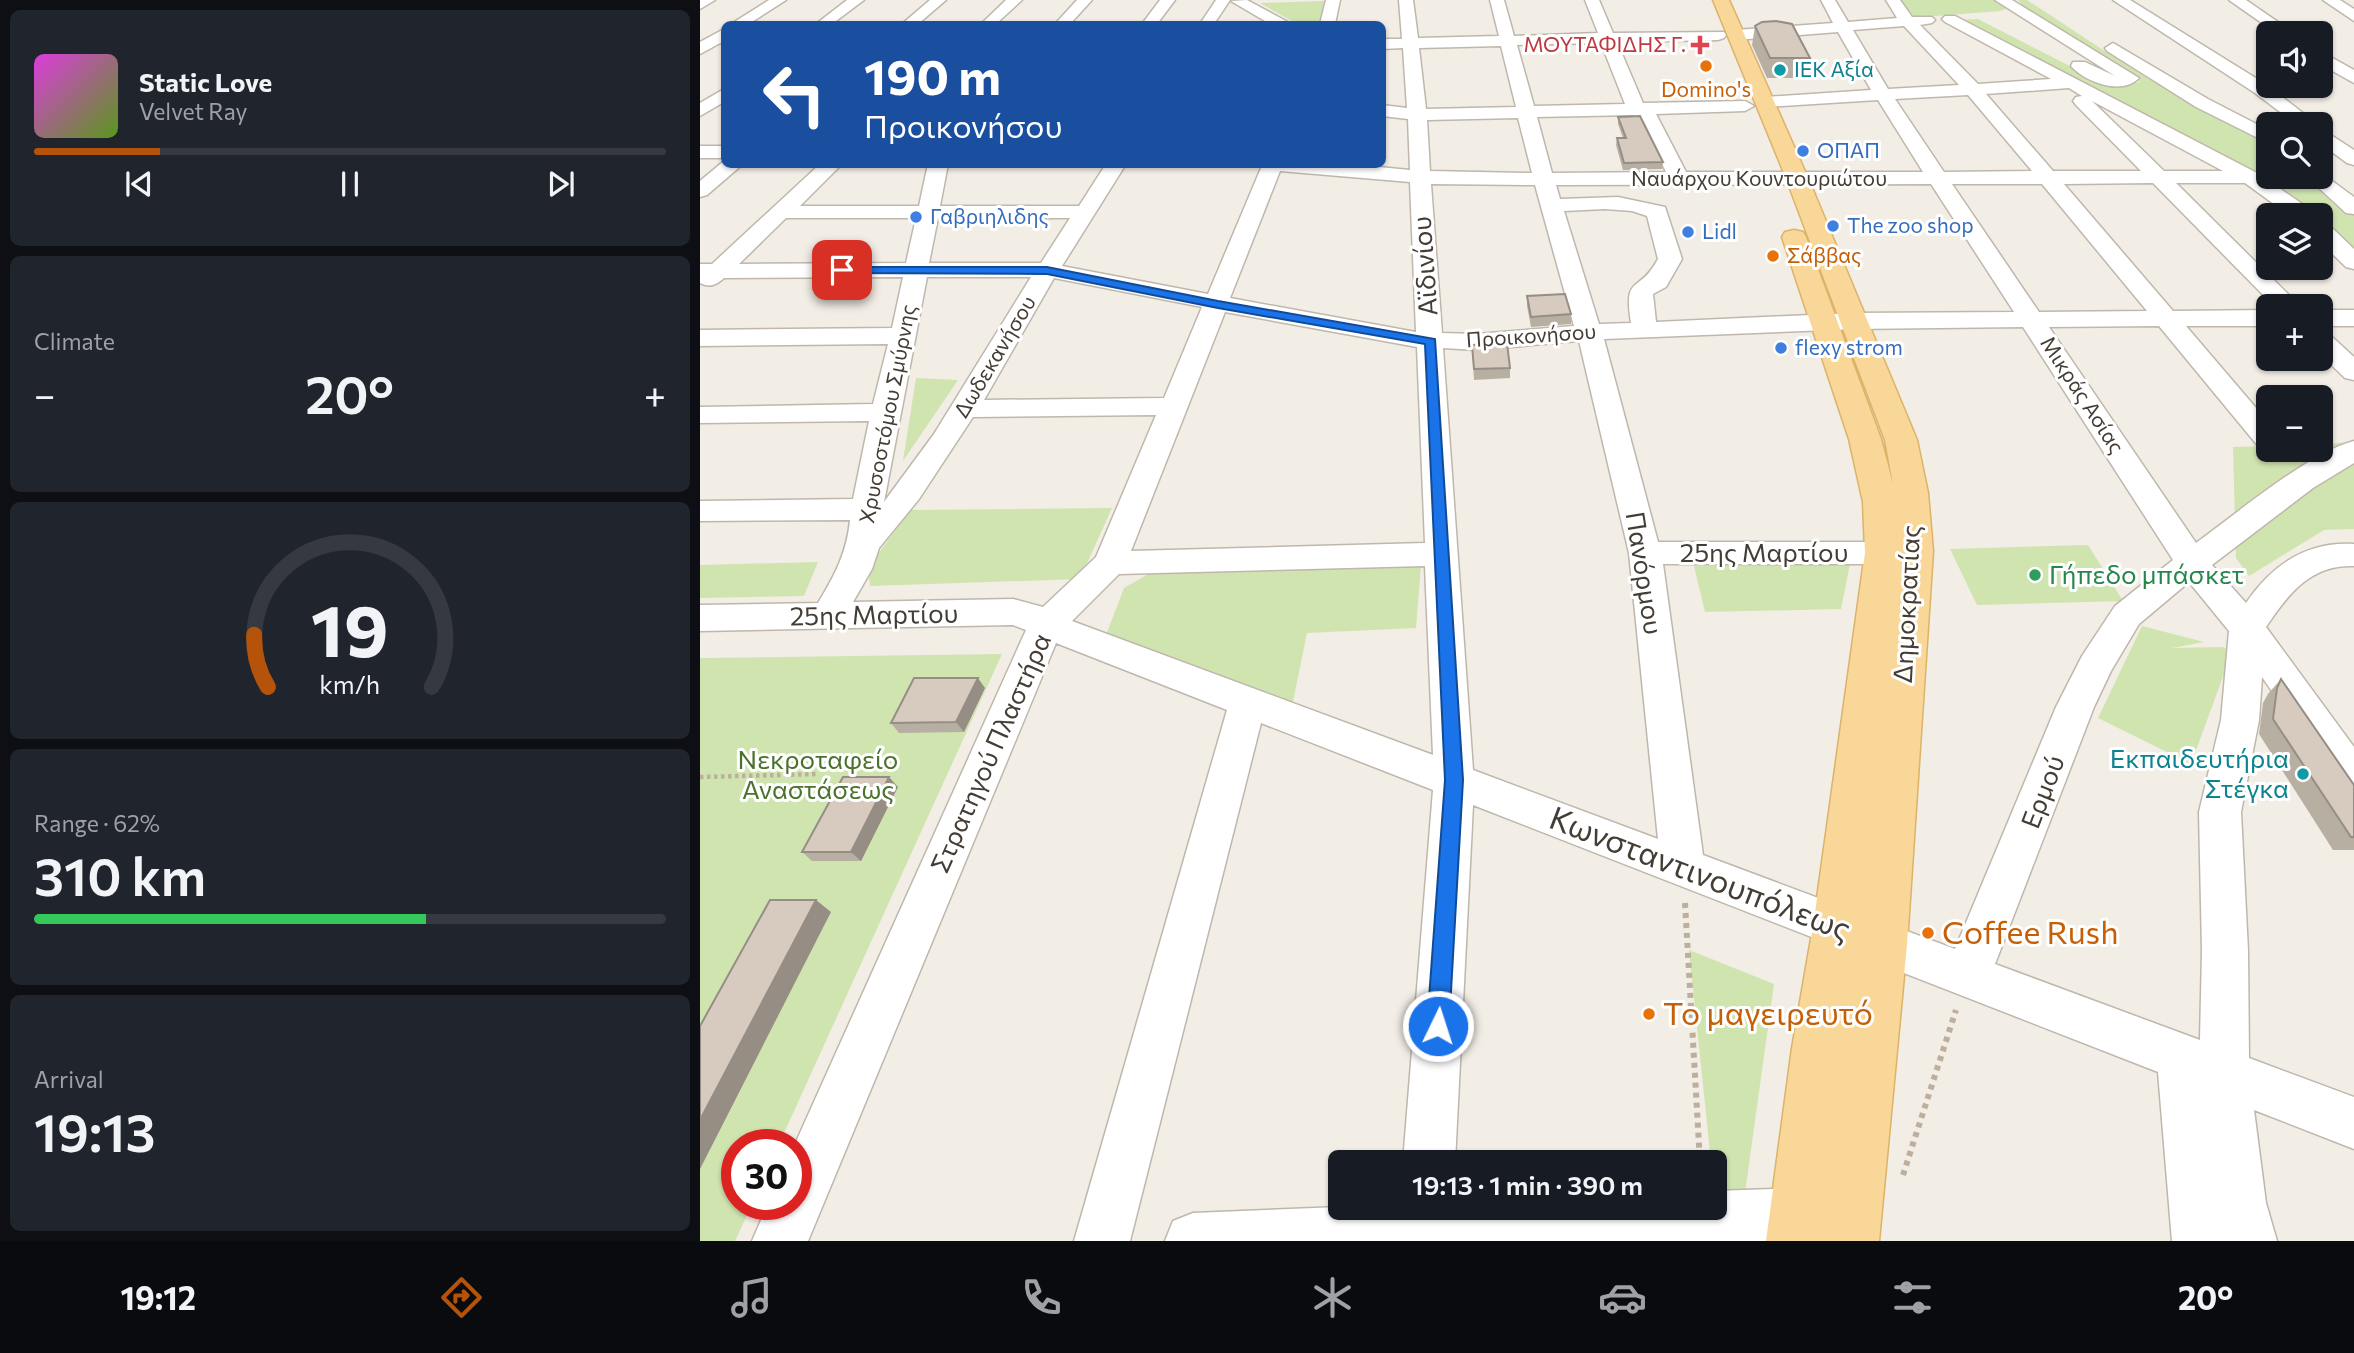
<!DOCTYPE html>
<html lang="en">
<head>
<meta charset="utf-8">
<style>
  :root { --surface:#171b24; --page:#20242c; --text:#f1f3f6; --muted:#9ea1a6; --line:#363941; --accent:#b45309 }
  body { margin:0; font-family:Commissioner,sans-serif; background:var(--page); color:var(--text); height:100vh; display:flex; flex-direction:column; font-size:26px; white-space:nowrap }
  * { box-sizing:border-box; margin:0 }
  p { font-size:23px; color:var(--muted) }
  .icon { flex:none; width:38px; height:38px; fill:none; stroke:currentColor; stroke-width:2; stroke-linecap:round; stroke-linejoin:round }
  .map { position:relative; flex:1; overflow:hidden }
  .panel { display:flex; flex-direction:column; gap:10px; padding:10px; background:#0d0f14; width:700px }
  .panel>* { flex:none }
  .guide { position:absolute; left:21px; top:21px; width:665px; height:147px; border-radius:10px; box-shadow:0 2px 5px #0004; background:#1a4fa0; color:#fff; overflow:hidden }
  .tools { position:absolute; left:1556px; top:21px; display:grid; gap:14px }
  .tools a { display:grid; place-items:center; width:77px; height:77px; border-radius:10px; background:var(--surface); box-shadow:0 2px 5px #0004; font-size:35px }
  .speed { position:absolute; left:21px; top:1129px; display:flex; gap:14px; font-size:35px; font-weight:700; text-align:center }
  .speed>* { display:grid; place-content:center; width:91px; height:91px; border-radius:50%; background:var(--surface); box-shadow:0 2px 5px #0004; line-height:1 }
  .speed .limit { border:10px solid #d22; background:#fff; color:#111 }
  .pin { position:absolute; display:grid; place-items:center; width:60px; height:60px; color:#fff; margin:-30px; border-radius:14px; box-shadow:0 4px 10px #0006 }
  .me { position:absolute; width:77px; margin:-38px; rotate:4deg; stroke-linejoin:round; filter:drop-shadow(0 0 5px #0008) }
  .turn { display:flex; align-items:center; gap:24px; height:147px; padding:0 28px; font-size:32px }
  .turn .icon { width:91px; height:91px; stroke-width:2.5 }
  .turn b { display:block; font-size:49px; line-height:60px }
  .big { font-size:52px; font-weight:600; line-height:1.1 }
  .panel .card { flex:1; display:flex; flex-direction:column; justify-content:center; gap:10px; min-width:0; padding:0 24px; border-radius:10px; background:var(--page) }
  .panel .dial { align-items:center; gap:0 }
  .dial svg { height:182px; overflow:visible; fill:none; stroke:var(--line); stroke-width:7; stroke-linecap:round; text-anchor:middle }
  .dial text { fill:var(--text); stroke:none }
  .song { display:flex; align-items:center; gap:21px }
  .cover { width:84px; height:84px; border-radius:10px; background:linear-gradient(135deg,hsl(300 70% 55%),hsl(90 70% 35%)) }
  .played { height:7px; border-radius:4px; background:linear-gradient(90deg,var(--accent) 20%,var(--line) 20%) }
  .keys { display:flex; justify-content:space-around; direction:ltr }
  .heat { display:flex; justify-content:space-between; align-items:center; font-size:38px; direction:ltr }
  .charge { height:10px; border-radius:5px; background:linear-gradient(90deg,#34c759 62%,var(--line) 0) }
  .trip { position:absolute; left:628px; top:1150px; width:399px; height:70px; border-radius:10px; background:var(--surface); box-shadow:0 2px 5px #0004; font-weight:600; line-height:70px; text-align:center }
  .tabs { display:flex; height:112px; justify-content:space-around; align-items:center; background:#090b0e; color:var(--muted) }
  .tabs .icon { width:49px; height:49px }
  .tabs .selected { color:var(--accent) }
  .tabs b { font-size:32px; color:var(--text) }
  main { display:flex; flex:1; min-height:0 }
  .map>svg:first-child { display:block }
</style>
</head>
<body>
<main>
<section class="panel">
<div class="card">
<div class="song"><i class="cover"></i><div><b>Static Love</b><p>Velvet Ray</p></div></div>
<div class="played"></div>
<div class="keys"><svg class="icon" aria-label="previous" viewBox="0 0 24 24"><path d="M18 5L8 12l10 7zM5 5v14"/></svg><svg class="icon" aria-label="pause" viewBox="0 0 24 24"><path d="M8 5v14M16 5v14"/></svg><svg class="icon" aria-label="next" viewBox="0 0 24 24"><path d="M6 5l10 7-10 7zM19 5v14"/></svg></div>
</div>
<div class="card"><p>Climate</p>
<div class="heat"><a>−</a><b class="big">20°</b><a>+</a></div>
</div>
<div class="card dial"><svg viewBox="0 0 100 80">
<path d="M14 69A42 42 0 1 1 86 69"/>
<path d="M14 69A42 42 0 0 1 8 46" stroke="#b45309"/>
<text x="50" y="56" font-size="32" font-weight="700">19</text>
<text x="50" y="72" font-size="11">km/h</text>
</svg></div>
<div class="card"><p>Range · 62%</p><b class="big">310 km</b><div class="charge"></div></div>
<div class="card"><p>Arrival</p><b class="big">19:13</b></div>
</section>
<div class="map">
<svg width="1654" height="1241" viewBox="0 0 1654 1241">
  <rect width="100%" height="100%" fill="#f2ede5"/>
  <path fill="#d0e4b0" d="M 1197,0 L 1297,0 L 1306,5 L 1306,9 L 1300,11 L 1210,18 Z
    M 1318,0 L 1327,0 C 1378,33 1429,68 1482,99 C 1510,116 1541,125 1568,144 L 1568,177 L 1612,177 L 1654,211 L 1654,260 L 1621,228 L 1620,215 L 1604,215 L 1567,187 L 1255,20 L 1278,19 L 1403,83 L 1416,86 L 1440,82 L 1327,10 Z
    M 624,1 L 621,24 L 597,24 L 560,3 Z
    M 216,378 L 258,380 L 203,461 Z
    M 1654,442 L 1654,529 L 1624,530 L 1549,576 L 1536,558 L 1533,447 L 1568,446 L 1568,450 L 1620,450 L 1621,444 Z
    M 412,508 L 380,579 L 170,586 L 168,567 L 211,510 Z
    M 1388,545 L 1423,601 L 1277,605 L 1250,549 Z
    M 118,562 L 104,596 L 0,598 L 0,565 Z
    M 1150,564 L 1141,609 L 1005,612 L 994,566 Z
    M 721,565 L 716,628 L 607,633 L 589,721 L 403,643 L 424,588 L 455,570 Z
    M 1442,626 L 1504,642 L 1472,648 L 1523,647 L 1532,652 L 1491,764 L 1398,718 Z
    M 302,654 L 79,1144 L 37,1144 L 37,1204 L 52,1204 L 35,1241 L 0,1241 L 0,658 Z
    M 989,950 L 1074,984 L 1045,1193 L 1015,1197 L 1015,1162 L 1011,1162 Z"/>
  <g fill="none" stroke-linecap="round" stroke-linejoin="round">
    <g stroke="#bfb7ac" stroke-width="3">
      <path id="minor" d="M 0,0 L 15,0 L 0,9 Z
        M 69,0 L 86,0 L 49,24 L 31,24 Z
        M 147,0 L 164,0 L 132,24 L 116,24 Z
        M 230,0 L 246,0 L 218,24 L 202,24 Z
        M 306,0 L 322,0 L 296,24 L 281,24 Z
        M 377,0 L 392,0 L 370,24 L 355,24 Z
        M 460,0 L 475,0 L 457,24 L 442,24 Z
        M 516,0 L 530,0 L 514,24 L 500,24 Z
        M 547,0 L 586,21 L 589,24 L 570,24 L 531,1 Z
        M 626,0 L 640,0 L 635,24 L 620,24 Z
        M 699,0 L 713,0 L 718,38 L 799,36 L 790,0 L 804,0 L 814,36 L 898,33 L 885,0 L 899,0 L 913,33 L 1024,32 L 1026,35 L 1024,38 L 1018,40 L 917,42 L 943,103 L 1045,101 L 1054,106 L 1045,111 L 956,114 L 986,172 L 1223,172 L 1178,100 L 1065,107 L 1056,102 L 1065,97 L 1171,90 L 1138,32 L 1036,40 L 1028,35 L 1036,30 L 1133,23 L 1121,0 L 1135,0 L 1148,22 L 1197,18 L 1186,0 L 1200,0 L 1212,17 L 1232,17 L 1235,20 L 1232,23 L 1220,25 L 1278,84 L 1351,79 L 1245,22 L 1242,19 L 1245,16 L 1255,16 L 1557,173 L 1611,210 L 1614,215 L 1589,215 L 1545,183 L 1476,183 L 1600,306 L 1574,306 L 1453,183 L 1364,184 L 1473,311 L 1568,310 L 1568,326 L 1486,326 L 1568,422 L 1568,449 L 1558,446 L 1459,326 L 1349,327 L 1496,543 C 1536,514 1608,453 1654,441 L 1654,463 L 1613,488 L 1512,565 L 1546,603 C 1572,565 1606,541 1654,544 L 1654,566 C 1611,564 1588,594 1566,627 L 1654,747 L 1654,795 L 1640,790 L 1562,677 L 1559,720 L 1541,812 L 1548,951 L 1549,1058 L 1654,1097 L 1654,1149 L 1554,1110 L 1566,1203 L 1577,1241 L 1472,1241 L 1458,1072 L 773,805 L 755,1162 L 703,1162 L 733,790 L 561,723 L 430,1241 L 374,1241 L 527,710 L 356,643 L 108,1241 L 52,1241 L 68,1204 L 96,1204 L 95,1144 L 326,630 L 313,625 L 0,631 L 0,605 L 118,603 C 135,575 147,552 150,520 L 0,521 L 0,501 L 153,499 L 169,421 L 0,423 L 0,407 L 173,404 L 188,344 L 0,346 L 0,330 L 192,328 L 203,277 L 24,278 C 16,285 10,288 0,283 L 0,264 L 12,264 L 120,164 L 142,164 L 100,206 L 219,206 L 228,164 L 248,164 L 240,206 L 379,206 L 406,164 L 426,164 L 362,266 L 508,294 L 561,168 L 558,164 L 647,164 L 710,170 L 708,119 L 682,116 L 682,105 L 707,108 L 703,48 L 682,49 L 682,39 L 702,39 ZM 1204,26 L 1259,85 L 1188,89 L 1153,30 ZM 901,43 L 925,104 L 834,106 L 817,45 ZM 801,46 L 816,107 L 726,109 L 719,48 ZM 1369,88 L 1382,96 L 1376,97 L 1373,101 L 1376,105 L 1441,171 L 1353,171 L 1286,94 ZM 1268,95 L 1332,171 L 1244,172 L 1195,99 ZM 1392,101 L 1523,171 L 1464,171 ZM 934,115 L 940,119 L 966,172 L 852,173 L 837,117 ZM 818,118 L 832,173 L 730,171 L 727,120 ZM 580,171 L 710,182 L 716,332 L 530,298 ZM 731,184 L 835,185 L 874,326 L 777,334 L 742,333 ZM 1231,184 L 1314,312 L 1154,313 L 956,322 L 953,294 L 966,287 L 982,259 L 965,207 L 918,197 L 860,199 L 856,185 ZM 1252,184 L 1342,184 L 1447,311 L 1339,312 ZM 905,209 L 932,211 L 947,216 L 958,259 C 939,295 923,273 931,323 L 899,324 L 864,211 ZM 86,218 L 216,218 L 206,263 L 39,264 ZM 238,218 L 370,218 L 341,263 L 229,263 ZM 227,277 L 331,277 L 234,434 L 184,502 ZM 354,278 L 502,307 L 464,398 L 284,400 ZM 525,312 L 717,347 L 725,543 L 431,551 ZM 1323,327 L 1473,560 L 1415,606 L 1382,656 L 1356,707 L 1255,949 L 1003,855 L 963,564 L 1183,564 L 1195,561 L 1199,553 L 1195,545 L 1183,542 L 958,542 L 904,339 L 1154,329 ZM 879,341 L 929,553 L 958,839 L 773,770 L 743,348 L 777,350 ZM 456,415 L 396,557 L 343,607 L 313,599 L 153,602 L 172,569 L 179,548 L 219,499 L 273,417 ZM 725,566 L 733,755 L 372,621 L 419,574 ZM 1489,582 L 1529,631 L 1521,720 L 1499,812 L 1502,951 L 1500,1040 L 1295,964 L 1394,707 L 1411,671 L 1439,624 Z
        M 1295,0 L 1312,0 L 1439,78 C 1422,96 1385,82 1371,66 L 1373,62 L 1385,62 L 1415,76 Z
        M 1413,0 L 1430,0 L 1567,85 L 1617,124 L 1596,124 L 1555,93 Z
        M 1529,0 L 1546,0 L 1594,33 L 1576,33 Z
        M 1623,0 L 1640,0 L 1654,9 L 1654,21 Z
        M 24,29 L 24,41 L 0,54 L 0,42 Z
        M 1413,43 L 1508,99 L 1568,130 L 1568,143 L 1496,107 L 1407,51 L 1405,48 Z
        M 1620,51 L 1654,70 L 1654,83 L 1620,64 Z
        M 24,89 L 24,102 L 0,116 L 0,103 Z
        M 1620,128 L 1654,150 L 1654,165 L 1647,163 L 1620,143 Z
        M 0,146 L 24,146 L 24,158 L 0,158 Z
        M 24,161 L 24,164 L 43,164 L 7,195 L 0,197 L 0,181 Z
        M 1620,172 L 1654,197 L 1654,214 L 1646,213 L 1607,177 L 1620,177 Z
        M 1620,222 L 1628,224 L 1654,249 L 1654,269 L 1646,267 L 1620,242 Z
        M 1620,310 L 1654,310 L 1654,326 L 1620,326 Z
        M 1620,331 L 1629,334 L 1654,357 L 1654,380 L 1645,378 L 1620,354 Z
        M 1099,1188 L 1118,1196 L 1126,1215 L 1118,1234 L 1102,1241 L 465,1241 L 473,1221 L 493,1213 L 640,1207 L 1015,1208 L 1015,1191 Z"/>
    </g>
    <g stroke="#dcb369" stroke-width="3">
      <path id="major" d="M 1013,0 L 1029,0 L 1108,178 L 1217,440 L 1228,493 L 1233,551 L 1207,944 L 1179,1241 L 1066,1241 L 1092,1048 L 1113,927 L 1165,553 L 1163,502 L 1149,439 L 1082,237 L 1085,232 L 1094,230 L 1103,232 L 1106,237 L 1181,439 L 1193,484 L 1185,440 L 1086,178 Z"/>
    </g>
    <path stroke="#bdaf9b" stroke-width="4.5" stroke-dasharray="3.5 3.5" stroke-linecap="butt" d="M 0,777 L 118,774"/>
    <path stroke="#bdaf9b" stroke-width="6" stroke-dasharray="5 5" stroke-linecap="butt" d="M 985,903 L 1000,1162
      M 1203,1175 L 1256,1010"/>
    <use href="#minor" fill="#fff" fill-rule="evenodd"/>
    <use href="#major" fill="#f8d798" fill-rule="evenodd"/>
  </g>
  <path fill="#b8afa3" d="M 1055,26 L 1110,58 L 1106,78 L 1067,78 L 1052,45 Z
    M 918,117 L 963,162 L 962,169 L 923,170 L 916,145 L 917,138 L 923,138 L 918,124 Z
    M 827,296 L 871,314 L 871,324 L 831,327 L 827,306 Z
    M 772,345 L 810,368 L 810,378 L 774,380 Z
    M 1581,679 L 1654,785 L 1654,850 L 1633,850 L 1559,734 L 1563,703 L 1568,694 Z
    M 285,688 L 264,732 L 199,733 L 191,723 Z
    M 198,787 L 161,861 L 112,861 L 102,852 Z"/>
  <path fill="#968e85" d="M 278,678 L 285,688 L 264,732 L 256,722 Z
    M 189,777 L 198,787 L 161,861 L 151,852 Z
    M 116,900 L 131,912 L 0,1169 L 0,1120 Z"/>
  <path fill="#d6cbbe" stroke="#968e85" stroke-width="2" d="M 1076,21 L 1092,24 L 1110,58 L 1070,58 L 1055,26 L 1062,22 Z
    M 940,116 L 963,162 L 924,163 L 917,138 L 926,138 L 918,117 Z
    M 865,294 L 871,314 L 831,317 L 827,296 Z
    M 807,343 L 810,368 L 774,369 L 772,345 Z
    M 214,678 L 278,678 L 256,722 L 191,723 Z
    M 1581,679 L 1654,785 L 1654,837 L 1651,837 L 1573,719 L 1577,688 Z
    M 143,777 L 189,777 L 151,852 L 102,852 Z
    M 70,900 L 116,900 L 0,1120 L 0,1026 Z"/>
  <path fill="#1a73e8" stroke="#114b97" stroke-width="2" d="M 142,267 L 347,267 L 518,301 L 735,339 L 763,780 L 749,1026 L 746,1033 L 738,1037 L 730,1033 L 727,1026 L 745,780 L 725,344 L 518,308 L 347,274 L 138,273 L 137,270 Z"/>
  <path fill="#e0444e" stroke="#fff" stroke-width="2.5" d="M996.5 34.5h7v7h7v7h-7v7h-7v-7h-7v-7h7z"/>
  <g fill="#e8710a" stroke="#fff" stroke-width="2.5">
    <circle cx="1006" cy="66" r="7"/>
    <circle cx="1073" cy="256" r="7"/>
    <circle cx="1228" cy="933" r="7"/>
    <circle cx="949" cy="1014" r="7"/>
  </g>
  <g fill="#0f9aa8" stroke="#fff" stroke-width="2.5">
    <circle cx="1080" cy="70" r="7"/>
    <circle cx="1603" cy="774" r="7"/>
  </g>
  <g fill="#3f7fe0" stroke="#fff" stroke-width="2.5">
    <circle cx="1103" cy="151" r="7"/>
    <circle cx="216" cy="217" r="7"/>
    <circle cx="1133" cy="226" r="7"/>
    <circle cx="988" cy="232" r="7"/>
    <circle cx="1081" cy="348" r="7"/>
  </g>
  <circle fill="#2e9e5b" stroke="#fff" stroke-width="2.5" cx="1335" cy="575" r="7"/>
  <g text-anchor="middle" stroke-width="6" stroke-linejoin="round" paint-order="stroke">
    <g font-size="21" fill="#be3a42" stroke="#fff" text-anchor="end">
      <text x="986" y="52">ΜΟΥΤΑΦΙΔΗΣ Γ.</text>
    </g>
    <g font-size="21" fill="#0d838f" stroke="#fff" text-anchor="start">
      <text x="1094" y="77">ΙΕΚ Αξία</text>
    </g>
    <g font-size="21" fill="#c56008" stroke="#fff">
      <text x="1006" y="97">Domino's</text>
      <text x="1087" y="263" text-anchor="start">Σάββας</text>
    </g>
    <g font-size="21" fill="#366cbe" stroke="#fff" text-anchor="start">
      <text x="1117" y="158">ΟΠΑΠ</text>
      <text x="230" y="224">Γαβριηλιδης</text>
      <text x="1147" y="233">The zoo shop</text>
      <text x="1002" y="239">Lidl</text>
      <text x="1095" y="355">flexy strom</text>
    </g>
    <g font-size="21" fill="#443d35" stroke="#fff">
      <text x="1059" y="186">Ναυάρχου Κουντουριώτου</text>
      <text transform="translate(831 336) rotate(-4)" y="7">Προικονήσου</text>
      <text transform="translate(295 357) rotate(-59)" y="7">Δωδεκανήσου</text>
      <text transform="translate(1382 395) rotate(57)" y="7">Μικράς Ασίας</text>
      <text transform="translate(188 414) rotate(-79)" y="7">Χρυσοστόμου Σμύρνης</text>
    </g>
    <g font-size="26" fill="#443d35" stroke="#fff">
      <text transform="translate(725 266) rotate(-94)" y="9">Αϊδινίου</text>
      <text x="1064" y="562">25ης Μαρτίου</text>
      <text transform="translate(944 573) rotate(81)" y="9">Πανόρμου</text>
      <text transform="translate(1207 604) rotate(-87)" y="9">Δημοκρατίας</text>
      <text transform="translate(174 615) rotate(-1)" y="9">25ης Μαρτίου</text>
      <text transform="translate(291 753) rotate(-66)" y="9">Στρατηγού Πλαστήρα</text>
      <text transform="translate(1343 792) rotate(-69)" y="9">Ερμού</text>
    </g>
    <g font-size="26" fill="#27864d" stroke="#fff" text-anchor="start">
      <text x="1349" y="584">Γήπεδο μπάσκετ</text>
    </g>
    <g font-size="26" fill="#0d838f" stroke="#fff" text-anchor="end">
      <text x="1589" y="768">Εκπαιδευτήρια<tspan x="1589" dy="30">Στέγκα</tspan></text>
    </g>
    <g font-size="26" fill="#4b722c" stroke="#fff">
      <text x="118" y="769">Νεκροταφείο<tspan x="118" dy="30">Αναστάσεως</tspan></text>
    </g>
    <g font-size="32" fill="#443d35" stroke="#fff">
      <text transform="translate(1000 874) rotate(21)" y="11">Κωνσταντινουπόλεως</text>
    </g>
    <g font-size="32" fill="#c56008" stroke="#fff" text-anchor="start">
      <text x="1242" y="944">Coffee Rush</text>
      <text x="963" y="1025">Το μαγειρευτό</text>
    </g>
  </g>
</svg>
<div class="tools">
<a><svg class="icon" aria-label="sound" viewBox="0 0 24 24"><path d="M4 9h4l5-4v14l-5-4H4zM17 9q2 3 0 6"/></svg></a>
<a><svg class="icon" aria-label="search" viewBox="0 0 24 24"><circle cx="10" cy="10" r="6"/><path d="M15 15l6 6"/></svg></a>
<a><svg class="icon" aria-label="layers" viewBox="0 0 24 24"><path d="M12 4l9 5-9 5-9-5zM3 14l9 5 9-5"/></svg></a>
<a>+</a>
<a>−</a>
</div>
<div class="speed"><div class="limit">30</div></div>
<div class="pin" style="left:142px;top:270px;background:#d93025"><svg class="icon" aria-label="arrive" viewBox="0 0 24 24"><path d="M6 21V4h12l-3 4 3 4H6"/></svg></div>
<svg class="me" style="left:738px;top:1026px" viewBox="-20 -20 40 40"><circle r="17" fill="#1a73e8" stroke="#fff" stroke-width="3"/><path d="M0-11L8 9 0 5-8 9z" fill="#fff"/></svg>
<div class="trip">19:13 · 1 min · 390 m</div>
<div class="guide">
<div class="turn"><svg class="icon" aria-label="left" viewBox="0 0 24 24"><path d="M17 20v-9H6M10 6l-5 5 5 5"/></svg><div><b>190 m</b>Προικονήσου</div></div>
</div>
</div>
</main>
<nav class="tabs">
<b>19:12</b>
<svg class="icon selected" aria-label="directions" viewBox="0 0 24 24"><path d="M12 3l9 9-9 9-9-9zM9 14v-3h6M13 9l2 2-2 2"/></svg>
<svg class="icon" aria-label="music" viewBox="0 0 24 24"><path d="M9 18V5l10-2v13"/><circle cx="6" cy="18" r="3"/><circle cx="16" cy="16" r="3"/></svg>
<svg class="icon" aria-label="phone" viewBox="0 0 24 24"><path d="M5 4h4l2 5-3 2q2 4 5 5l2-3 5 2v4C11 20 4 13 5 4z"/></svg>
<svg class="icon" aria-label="climate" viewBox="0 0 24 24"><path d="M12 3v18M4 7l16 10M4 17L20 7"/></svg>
<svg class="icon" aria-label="car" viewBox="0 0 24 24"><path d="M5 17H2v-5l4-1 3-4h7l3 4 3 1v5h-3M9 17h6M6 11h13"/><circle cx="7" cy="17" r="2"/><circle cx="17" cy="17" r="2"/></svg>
<svg class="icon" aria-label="filters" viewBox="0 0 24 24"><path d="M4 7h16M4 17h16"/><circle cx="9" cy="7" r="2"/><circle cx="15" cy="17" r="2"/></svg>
<b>20°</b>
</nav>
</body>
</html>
